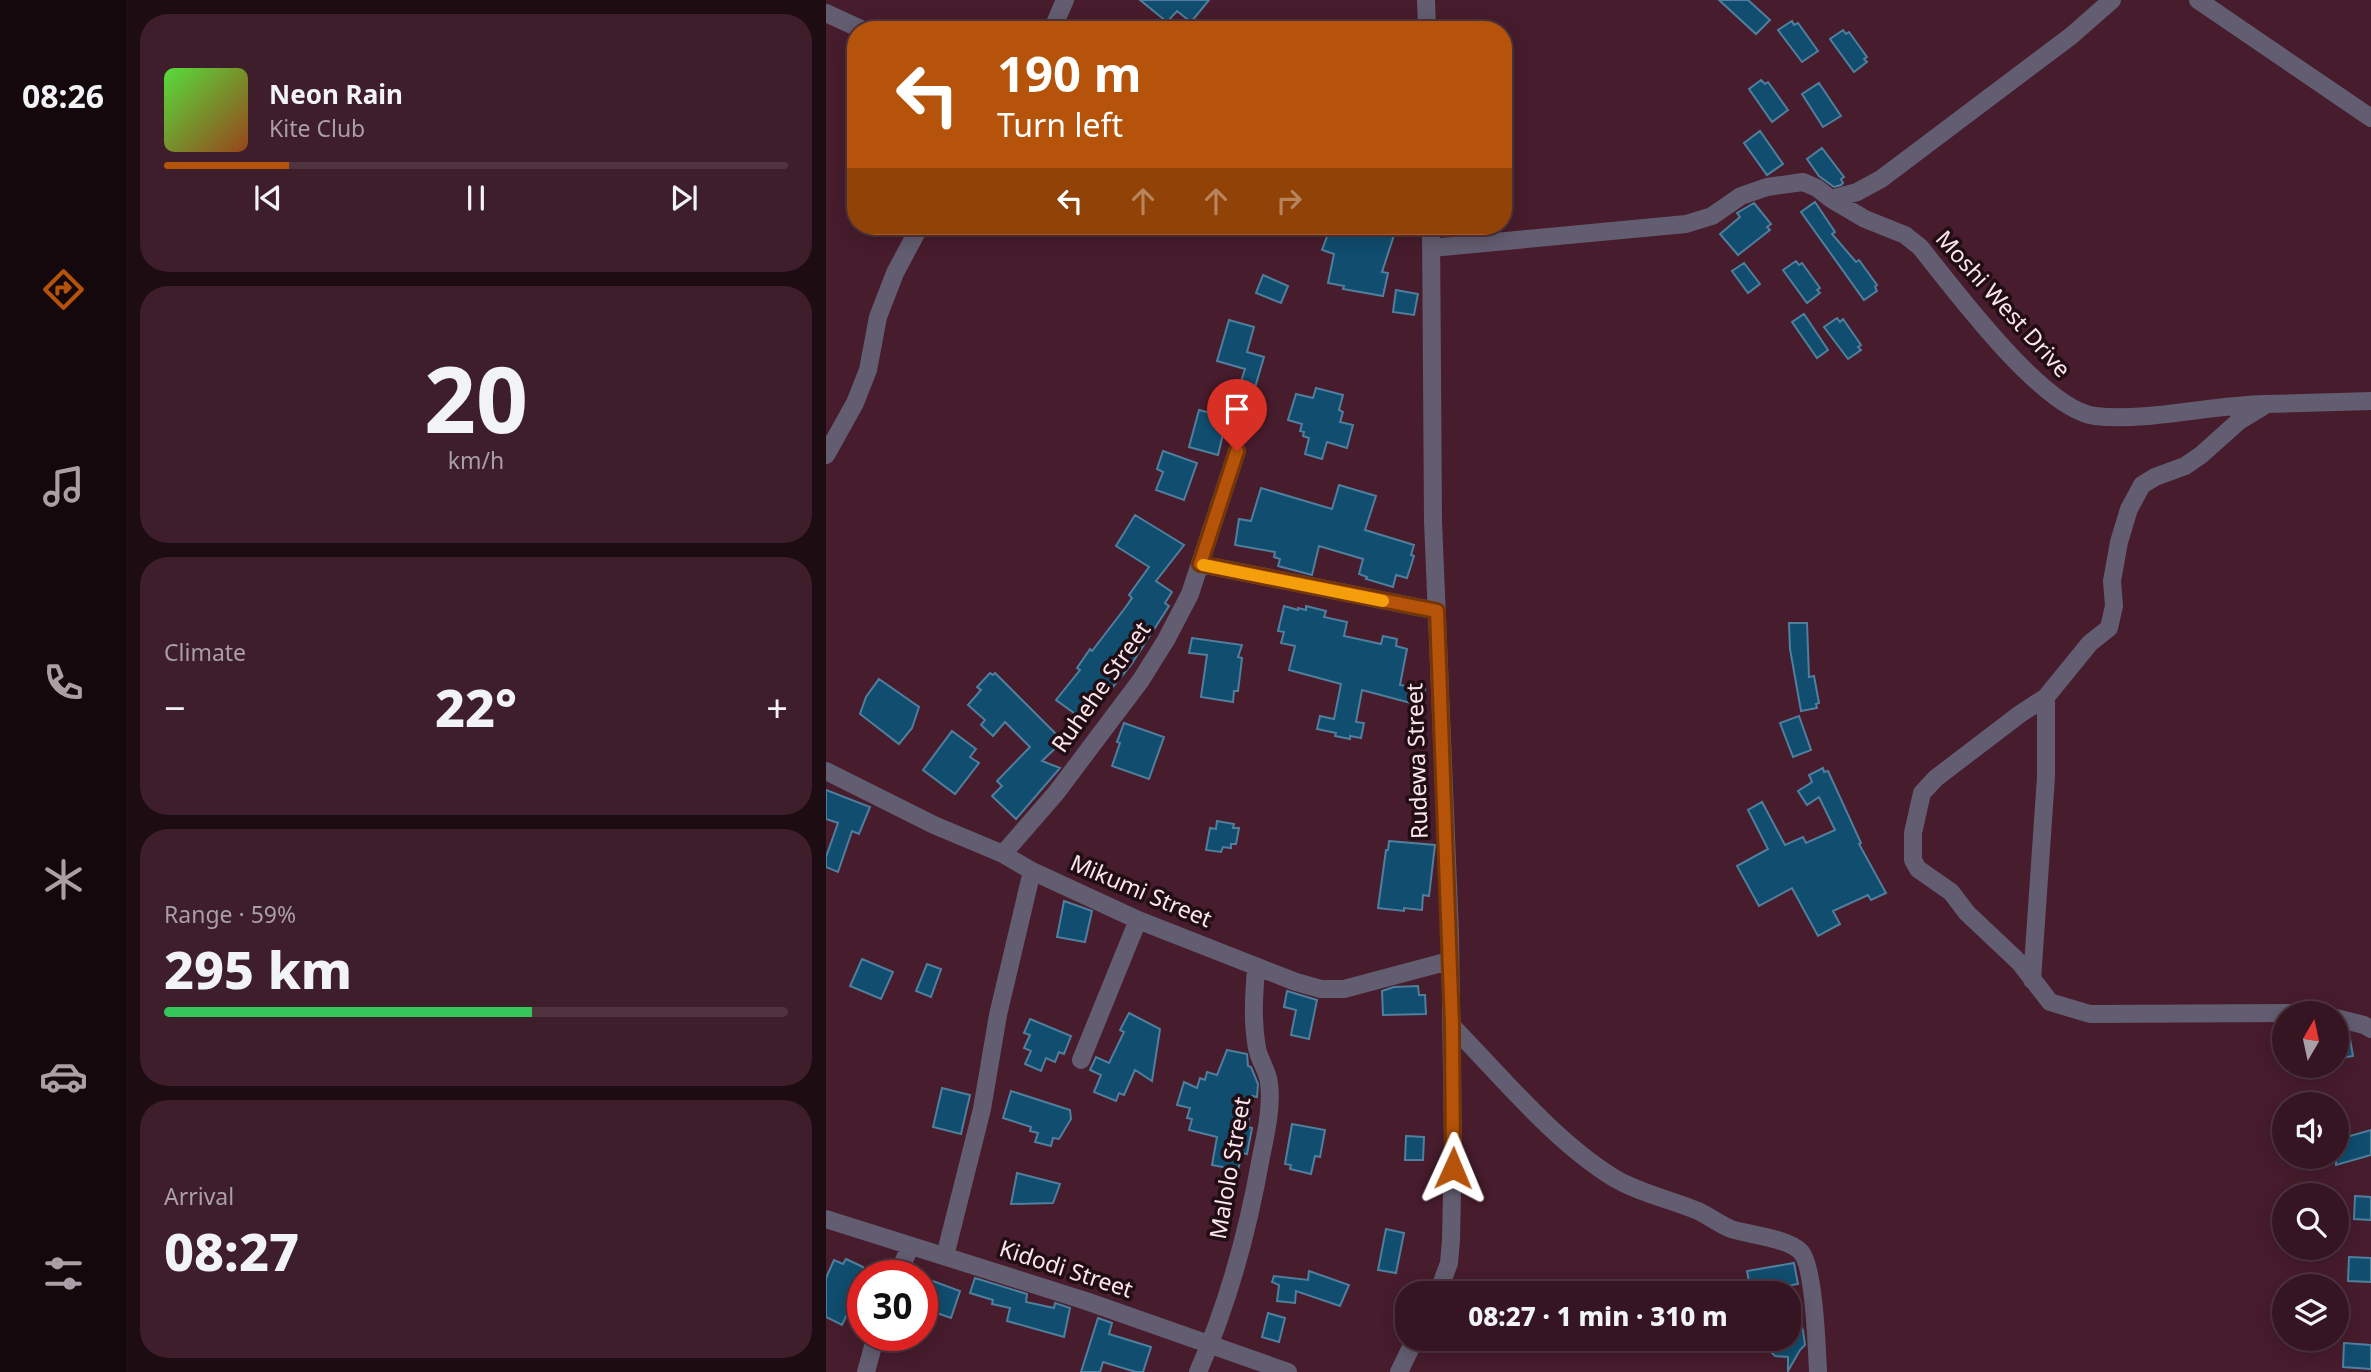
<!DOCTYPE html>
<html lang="en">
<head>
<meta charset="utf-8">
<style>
  :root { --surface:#351521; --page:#3d1e2a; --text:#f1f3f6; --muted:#aa9fa5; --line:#4f343f; --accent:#b45309 }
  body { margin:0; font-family:"Noto Sans",sans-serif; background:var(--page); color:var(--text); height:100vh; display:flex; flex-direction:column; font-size:26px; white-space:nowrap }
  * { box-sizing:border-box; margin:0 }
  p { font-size:23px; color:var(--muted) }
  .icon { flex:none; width:38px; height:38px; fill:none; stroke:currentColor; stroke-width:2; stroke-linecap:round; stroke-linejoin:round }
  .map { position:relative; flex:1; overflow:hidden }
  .details { display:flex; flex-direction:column; gap:14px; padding:14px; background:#1d0c12; width:700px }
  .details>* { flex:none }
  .top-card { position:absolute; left:21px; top:21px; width:665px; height:214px; border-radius:28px; box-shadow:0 4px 18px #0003,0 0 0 2px var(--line); background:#b45309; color:#fff; overflow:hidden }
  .needle { width:46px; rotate:9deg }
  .controls { position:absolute; left:1446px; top:1001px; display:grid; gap:14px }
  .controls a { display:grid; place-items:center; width:77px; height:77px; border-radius:50%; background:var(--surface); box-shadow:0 4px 18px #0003,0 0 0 2px var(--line); font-size:35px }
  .speed { position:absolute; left:21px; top:1260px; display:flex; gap:14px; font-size:35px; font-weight:700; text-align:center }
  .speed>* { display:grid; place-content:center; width:91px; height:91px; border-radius:50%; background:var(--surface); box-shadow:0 4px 18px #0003,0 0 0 2px var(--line); line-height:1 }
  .speed .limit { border:10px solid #d22; background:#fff; color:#111 }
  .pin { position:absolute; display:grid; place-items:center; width:60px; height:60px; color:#fff; margin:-72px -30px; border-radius:50% 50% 50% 0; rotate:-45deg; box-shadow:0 0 7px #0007 }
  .pin .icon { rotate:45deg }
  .me { position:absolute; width:77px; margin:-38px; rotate:1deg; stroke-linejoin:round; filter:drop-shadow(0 0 5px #0008) }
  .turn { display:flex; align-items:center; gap:24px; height:147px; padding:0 35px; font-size:32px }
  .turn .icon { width:91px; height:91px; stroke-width:2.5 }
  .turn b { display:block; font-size:49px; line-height:60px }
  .lanes { display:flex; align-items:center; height:66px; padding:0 35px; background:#0003; justify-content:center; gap:35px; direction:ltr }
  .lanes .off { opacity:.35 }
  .big { font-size:52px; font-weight:800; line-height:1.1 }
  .details .widget { flex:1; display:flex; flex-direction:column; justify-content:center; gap:10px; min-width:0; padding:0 24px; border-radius:28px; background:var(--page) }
  .details .dial { align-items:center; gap:0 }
  .dial b { font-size:91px; line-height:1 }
  .song { display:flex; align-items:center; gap:21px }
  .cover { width:84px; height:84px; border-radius:10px; background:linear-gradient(135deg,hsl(110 70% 55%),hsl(20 70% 35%)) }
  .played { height:7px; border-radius:4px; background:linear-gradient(90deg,var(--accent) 20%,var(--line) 20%) }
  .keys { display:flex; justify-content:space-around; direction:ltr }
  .heat { display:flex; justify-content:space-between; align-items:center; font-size:38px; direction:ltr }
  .charge { height:10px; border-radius:5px; background:linear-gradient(90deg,#34c759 59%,var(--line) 0) }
  .trip { position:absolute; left:569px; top:1281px; width:406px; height:70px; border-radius:28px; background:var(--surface); box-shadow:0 4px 18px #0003,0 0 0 2px var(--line); font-weight:800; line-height:70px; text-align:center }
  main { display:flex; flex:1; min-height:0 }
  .tab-bar { display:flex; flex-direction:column; width:126px; justify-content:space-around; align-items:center; background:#15080d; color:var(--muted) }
  .tab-bar .icon { width:49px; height:49px }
  .tab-bar .current { color:var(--accent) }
  .tab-bar b { font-size:32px; color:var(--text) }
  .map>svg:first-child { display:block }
</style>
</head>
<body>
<main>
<nav class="tab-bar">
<b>08:26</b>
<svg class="icon current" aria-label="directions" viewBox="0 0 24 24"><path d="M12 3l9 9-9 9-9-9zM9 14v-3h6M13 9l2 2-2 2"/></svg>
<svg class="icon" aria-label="music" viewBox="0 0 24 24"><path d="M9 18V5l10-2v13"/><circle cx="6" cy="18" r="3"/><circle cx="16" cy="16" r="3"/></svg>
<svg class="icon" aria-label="phone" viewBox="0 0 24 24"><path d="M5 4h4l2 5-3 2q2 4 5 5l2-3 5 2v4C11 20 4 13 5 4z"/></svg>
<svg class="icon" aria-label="climate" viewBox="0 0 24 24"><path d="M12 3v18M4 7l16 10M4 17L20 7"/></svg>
<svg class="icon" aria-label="car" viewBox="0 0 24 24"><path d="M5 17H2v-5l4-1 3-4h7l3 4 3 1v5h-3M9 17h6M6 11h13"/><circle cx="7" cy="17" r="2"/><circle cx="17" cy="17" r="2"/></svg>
<svg class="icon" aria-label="filters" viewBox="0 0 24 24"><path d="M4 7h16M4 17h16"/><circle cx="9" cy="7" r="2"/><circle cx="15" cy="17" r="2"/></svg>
</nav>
<section class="details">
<div class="widget">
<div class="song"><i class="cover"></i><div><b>Neon Rain</b><p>Kite Club</p></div></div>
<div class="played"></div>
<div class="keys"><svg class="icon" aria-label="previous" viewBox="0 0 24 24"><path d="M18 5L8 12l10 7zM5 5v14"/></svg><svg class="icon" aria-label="pause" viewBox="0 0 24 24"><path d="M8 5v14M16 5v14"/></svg><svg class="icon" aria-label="next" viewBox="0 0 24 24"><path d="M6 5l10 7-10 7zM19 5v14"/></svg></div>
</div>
<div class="widget dial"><b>20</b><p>km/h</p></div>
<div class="widget"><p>Climate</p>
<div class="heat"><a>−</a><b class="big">22°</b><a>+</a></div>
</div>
<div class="widget"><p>Range · 59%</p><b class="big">295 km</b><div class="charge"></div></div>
<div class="widget"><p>Arrival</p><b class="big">08:27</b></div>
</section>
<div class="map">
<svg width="1545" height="1372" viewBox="0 0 1545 1372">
  <rect width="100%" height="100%" fill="#471c2c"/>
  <path fill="#104d6e" stroke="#507f9d" stroke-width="2" d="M 314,0 L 383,0 L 365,22 L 351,11 L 341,22 Z
    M 893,0 L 922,0 L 944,20 L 930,34 Z
    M 966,21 L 968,25 L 972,23 L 992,51 L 976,62 L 952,30 Z
    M 1017,30 L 1020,34 L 1023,32 L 1041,57 L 1038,59 L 1041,62 L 1028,72 L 1004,39 Z
    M 935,80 L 939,84 L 942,82 L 962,110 L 946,122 L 923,89 Z
    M 993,83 L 1015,116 L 997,127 L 976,94 Z
    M 934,131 L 957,164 L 941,175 L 918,143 Z
    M 996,148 L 1018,177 L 1015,179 L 1017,183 L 1015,185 L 1008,187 L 993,176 L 981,159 Z
    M 989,202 L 1009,232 L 1006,234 L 1030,262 L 1033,260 L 1051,285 L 1049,287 L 1051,291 L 1038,300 L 975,212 Z
    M 928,203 L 945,224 L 941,227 L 944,230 L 912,255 L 894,234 L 914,217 L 911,213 Z
    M 505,226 L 571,226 L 556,272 L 562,273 L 557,296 L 517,289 L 518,286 L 502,283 L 508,254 L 496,250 Z
    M 970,261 L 973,265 L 976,263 L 994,288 L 991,290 L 994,293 L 981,303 L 957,270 Z
    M 918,263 L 934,284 L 922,293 L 906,271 Z
    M 437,275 L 462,286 L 455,303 L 430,293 Z
    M 570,290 L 592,294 L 588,315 L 567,312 Z
    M 978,314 L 1002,350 L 991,358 L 966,322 Z
    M 1011,318 L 1014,322 L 1017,319 L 1035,345 L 1032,347 L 1035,350 L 1022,359 L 998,327 Z
    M 403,320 L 428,327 L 421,352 L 438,357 L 415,435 L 399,430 L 419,369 L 391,361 Z
    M 490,388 L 517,395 L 513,410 L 517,412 L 514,422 L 527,425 L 521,448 L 501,442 L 496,459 L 479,454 L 483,438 L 477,436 L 478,432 L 474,431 L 476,424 L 462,420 L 470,394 L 487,398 Z
    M 373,410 L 401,417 L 392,455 L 363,447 Z
    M 337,451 L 371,463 L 358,500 L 330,490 L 337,472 L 331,469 Z
    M 513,485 L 550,496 L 539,530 L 588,545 L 585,555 L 588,556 L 581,578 L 570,575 L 567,587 L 540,579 L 541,577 L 533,574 L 537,559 L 493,546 L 486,575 L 452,566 L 454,559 L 448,557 L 449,552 L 409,545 L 413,519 L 425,521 L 435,488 L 506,509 Z
    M 309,515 L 358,545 L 330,581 L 346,592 L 339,603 L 343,606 L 305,665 L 259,721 L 230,700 L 254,670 L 251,668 L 264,649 L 266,651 L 299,608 L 306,598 L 303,595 L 323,567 L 290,546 Z
    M 458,606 L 472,610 L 472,608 L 480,610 L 480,606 L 500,611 L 498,617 L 521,622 L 518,636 L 555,644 L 557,636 L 571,639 L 570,646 L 581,649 L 574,685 L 599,689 L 596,706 L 536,690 L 530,722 L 538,723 L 535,738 L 524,736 L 524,739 L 509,736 L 510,733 L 491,729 L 494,716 L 508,719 L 515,684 L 463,670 L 469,646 L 455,643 L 458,632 L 452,631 Z
    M 963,623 L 981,623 L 983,677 L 988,676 L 993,703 L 990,704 L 991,708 L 975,711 L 964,649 Z
    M 366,638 L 416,645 L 412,657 L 416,658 L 412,691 L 408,691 L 407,702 L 375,697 L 381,655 L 363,653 Z
    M 164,673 L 167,675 L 169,673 L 237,741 L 216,761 L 234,768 L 190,819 L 166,796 L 176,786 L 171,781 L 204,747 L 179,722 L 167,736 L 155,725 L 159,720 L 142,705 L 155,690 L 151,687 Z
    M 53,679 L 93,707 L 86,728 L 73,744 L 34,714 L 40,697 Z
    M 973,716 L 985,750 L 967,757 L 954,723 Z
    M 298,723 L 338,737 L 323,779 L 286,766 L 294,743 L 291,742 Z
    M 126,731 L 150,749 L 144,757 L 153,763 L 129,794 L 97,770 Z
    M 997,768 L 998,772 L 1002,771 L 1035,843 L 1033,844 L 1060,893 L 1045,900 L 1042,895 L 1007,911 L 1014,924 L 992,936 L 966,888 L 933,906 L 911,866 L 942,849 L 922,810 L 936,802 L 959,845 L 977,837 L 980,843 L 1009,830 L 993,797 L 981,805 L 972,791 L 986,782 L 983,775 Z
    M 0,790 L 44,807 L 33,834 L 26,831 L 12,872 L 0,867 L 0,857 L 12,823 L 0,819 Z
    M 391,821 L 408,824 L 407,828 L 413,828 L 410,844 L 405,844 L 405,848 L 397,847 L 395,852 L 380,850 L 384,828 L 390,829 Z
    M 563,841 L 609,845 L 603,896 L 597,895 L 596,910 L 578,908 L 578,911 L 552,908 L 560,850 L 562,850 Z
    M 238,901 L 266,911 L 259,942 L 231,937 Z
    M 36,959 L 67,972 L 55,999 L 24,986 Z
    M 101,964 L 115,969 L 105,997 L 90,991 Z
    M 592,986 L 593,995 L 599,995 L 600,1014 L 557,1015 L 556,991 L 568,987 Z
    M 461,991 L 491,1000 L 483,1039 L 465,1035 L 470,1010 L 458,1007 Z
    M 303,1013 L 334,1029 L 326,1081 L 309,1070 L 298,1095 L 293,1093 L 290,1101 L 268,1092 L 275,1075 L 264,1070 L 270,1057 L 283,1063 L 298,1032 L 294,1030 Z
    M 204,1019 L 245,1036 L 238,1054 L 233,1052 L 229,1062 L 220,1058 L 215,1071 L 199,1064 L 205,1051 L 198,1048 L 204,1035 L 198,1033 Z
    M 1510,1030 L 1523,1033 L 1527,1056 L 1510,1059 Z
    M 401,1050 L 421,1054 L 422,1066 L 425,1067 L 432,1084 L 431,1097 L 426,1096 L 422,1127 L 426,1128 L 421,1154 L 416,1153 L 412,1170 L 386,1165 L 391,1137 L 363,1130 L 366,1119 L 361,1118 L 364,1108 L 351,1105 L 358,1082 L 371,1088 L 374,1078 L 379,1080 L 381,1072 L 391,1075 Z
    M 116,1088 L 144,1095 L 135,1134 L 107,1127 Z
    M 185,1091 L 244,1110 L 245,1119 L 233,1139 L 227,1138 L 225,1146 L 209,1142 L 212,1133 L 204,1131 L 205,1127 L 177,1118 Z
    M 466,1124 L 499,1130 L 494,1157 L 489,1156 L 485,1174 L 464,1169 L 465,1165 L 459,1164 Z
    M 1545,1130 L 1545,1155 L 1510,1165 L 1510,1140 Z
    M 580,1136 L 598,1137 L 597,1160 L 579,1160 Z
    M 191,1173 L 234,1184 L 227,1203 L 185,1204 Z
    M 1529,1196 L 1545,1197 L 1545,1220 L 1528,1219 Z
    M 560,1229 L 578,1233 L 570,1273 L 552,1270 Z
    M 1523,1257 L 1545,1258 L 1545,1282 L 1522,1281 Z
    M 20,1259 L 37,1267 L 37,1307 L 27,1302 L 16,1325 L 0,1317 L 0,1278 L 8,1260 L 17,1264 Z
    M 968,1263 L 972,1284 L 925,1292 L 921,1271 Z
    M 483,1271 L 523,1285 L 514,1306 L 470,1291 L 469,1303 L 451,1301 L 453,1285 L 446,1282 L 448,1276 L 482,1280 Z
    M 96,1277 L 134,1291 L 125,1318 L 108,1312 L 96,1332 Z
    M 149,1278 L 201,1294 L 200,1302 L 228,1308 L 229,1303 L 244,1308 L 238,1337 L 181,1321 L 184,1308 L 166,1304 L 167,1300 L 144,1293 Z
    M 962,1301 L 977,1330 L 979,1345 L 974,1350 L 962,1371 L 962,1357 L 949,1356 L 932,1339 L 962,1339 Z
    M 442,1313 L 459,1318 L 453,1342 L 436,1337 Z
    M 272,1318 L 286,1323 L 283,1334 L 325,1347 L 317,1372 L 310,1372 L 277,1362 L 274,1372 L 255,1372 Z
    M 1518,1343 L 1545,1345 L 1545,1369 L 1517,1367 Z"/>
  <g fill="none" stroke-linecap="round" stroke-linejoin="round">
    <path stroke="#625d70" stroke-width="18" d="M 600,0 L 601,30
      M 1372,0 L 1545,118
      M 0,13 L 37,30
      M 226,30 L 239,0
      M 1005,199 L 1031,192 L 1055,179 L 1245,36 L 1286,0
      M 605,226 L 607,521 L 624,933 L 627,1144 L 625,1240 L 623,1263 L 612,1293
      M 606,248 L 860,224 L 886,216 L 915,196 L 941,187 L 977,182 L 991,188 L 1005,199 L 1039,219 L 1079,235 L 1094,247 C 1128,289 1217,410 1269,416 C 1321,422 1384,405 1439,404
      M 0,455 L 29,403 L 42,370 L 52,317 L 69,273 L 94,226
      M 374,564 L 611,611
      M 0,771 L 108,825 L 177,854 L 206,871 L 312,920 L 470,982 L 495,989 L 518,989 L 623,961
      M 177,854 L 230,793 L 315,680 L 340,640 L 364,594 L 411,451
      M 1206,980 L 1220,777 L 1220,697
      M 1481,1013 L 1264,1014 L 1224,1002 L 1194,963 L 1141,913 L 1125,892 L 1092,869 L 1087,860 L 1087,833 L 1096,793 L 1110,778 L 1194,714 L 1220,697 L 1264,643 L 1283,628 L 1288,606 L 1286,581 L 1293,542 L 1303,509 L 1316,485 L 1329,477 L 1359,466 L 1375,455 L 1413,421 L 1441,404 L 1545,401
      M 1510,1018 L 1538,1025 L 1545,1029
      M 626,1026 C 676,1077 728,1141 788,1178 C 815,1194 844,1199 872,1211 C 883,1216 893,1224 905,1229 C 923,1235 962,1238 975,1252 C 988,1266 991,1350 992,1372
      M 255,1060 L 312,920
      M 0,1219 L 260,1301 L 462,1372
      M 119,1256 L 156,1109 L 172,1015 L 206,871
      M 71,1276 L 84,1247
      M 40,1372 L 50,1335
      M 372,1372 C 402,1304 422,1231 435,1157 C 440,1133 446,1107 443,1083 C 442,1071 433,1060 431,1048 C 426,1021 428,995 430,968
      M 573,1372 L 589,1339"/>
  </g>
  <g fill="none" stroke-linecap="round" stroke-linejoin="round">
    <g stroke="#753606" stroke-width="18">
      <path id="route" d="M 411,451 L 374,564 L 611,611 L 626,1026 L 627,1168"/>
    </g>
    <use href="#route" stroke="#b45309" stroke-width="12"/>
    <path stroke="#f59e0b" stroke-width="12" d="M 377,565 L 557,601"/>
  </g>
  <g text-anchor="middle" stroke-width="7" stroke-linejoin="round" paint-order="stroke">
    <g font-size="23" fill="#fee6ed" stroke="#210e15">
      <text transform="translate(1177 304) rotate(48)" y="8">Moshi West Drive</text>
      <text transform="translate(275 687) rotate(-55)" y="8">Ruhehe Street</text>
      <text transform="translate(591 761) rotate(-92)" y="8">Rudewa Street</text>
      <text transform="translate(315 891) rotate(23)" y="8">Mikumi Street</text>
      <text transform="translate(404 1168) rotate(-80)" y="8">Malolo Street</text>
      <text transform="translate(240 1269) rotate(18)" y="8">Kidodi Street</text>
    </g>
  </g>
</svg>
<div class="controls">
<a><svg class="needle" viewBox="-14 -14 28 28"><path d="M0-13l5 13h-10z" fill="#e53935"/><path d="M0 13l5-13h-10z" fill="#aa9fa5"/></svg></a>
<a><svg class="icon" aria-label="sound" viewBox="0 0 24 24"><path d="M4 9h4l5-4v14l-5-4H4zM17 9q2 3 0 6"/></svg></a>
<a><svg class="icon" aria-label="search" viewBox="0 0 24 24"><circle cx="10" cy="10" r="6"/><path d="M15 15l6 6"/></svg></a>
<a><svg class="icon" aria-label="layers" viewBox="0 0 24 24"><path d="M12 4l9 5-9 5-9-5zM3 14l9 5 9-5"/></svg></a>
</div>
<div class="speed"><div class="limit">30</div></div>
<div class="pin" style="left:411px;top:451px;background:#d93025"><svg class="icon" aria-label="arrive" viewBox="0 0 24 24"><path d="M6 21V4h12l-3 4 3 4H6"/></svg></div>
<svg class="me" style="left:627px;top:1168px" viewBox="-20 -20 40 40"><path d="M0-17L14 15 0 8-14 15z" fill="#b45309" stroke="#fff" stroke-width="4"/></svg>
<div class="trip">08:27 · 1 min · 310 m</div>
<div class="top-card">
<div class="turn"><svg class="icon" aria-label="left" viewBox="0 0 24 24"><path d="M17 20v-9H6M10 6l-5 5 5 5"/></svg><div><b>190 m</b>Turn left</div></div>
<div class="lanes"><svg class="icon" aria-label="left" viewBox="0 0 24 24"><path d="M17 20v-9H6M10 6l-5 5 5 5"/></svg><svg class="icon off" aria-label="ahead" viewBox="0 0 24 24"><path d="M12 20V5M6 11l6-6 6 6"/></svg><svg class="icon off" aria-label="ahead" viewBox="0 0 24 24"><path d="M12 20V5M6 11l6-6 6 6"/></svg><svg class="icon off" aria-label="right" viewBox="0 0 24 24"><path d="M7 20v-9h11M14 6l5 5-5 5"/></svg></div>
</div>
</div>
</main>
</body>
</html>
